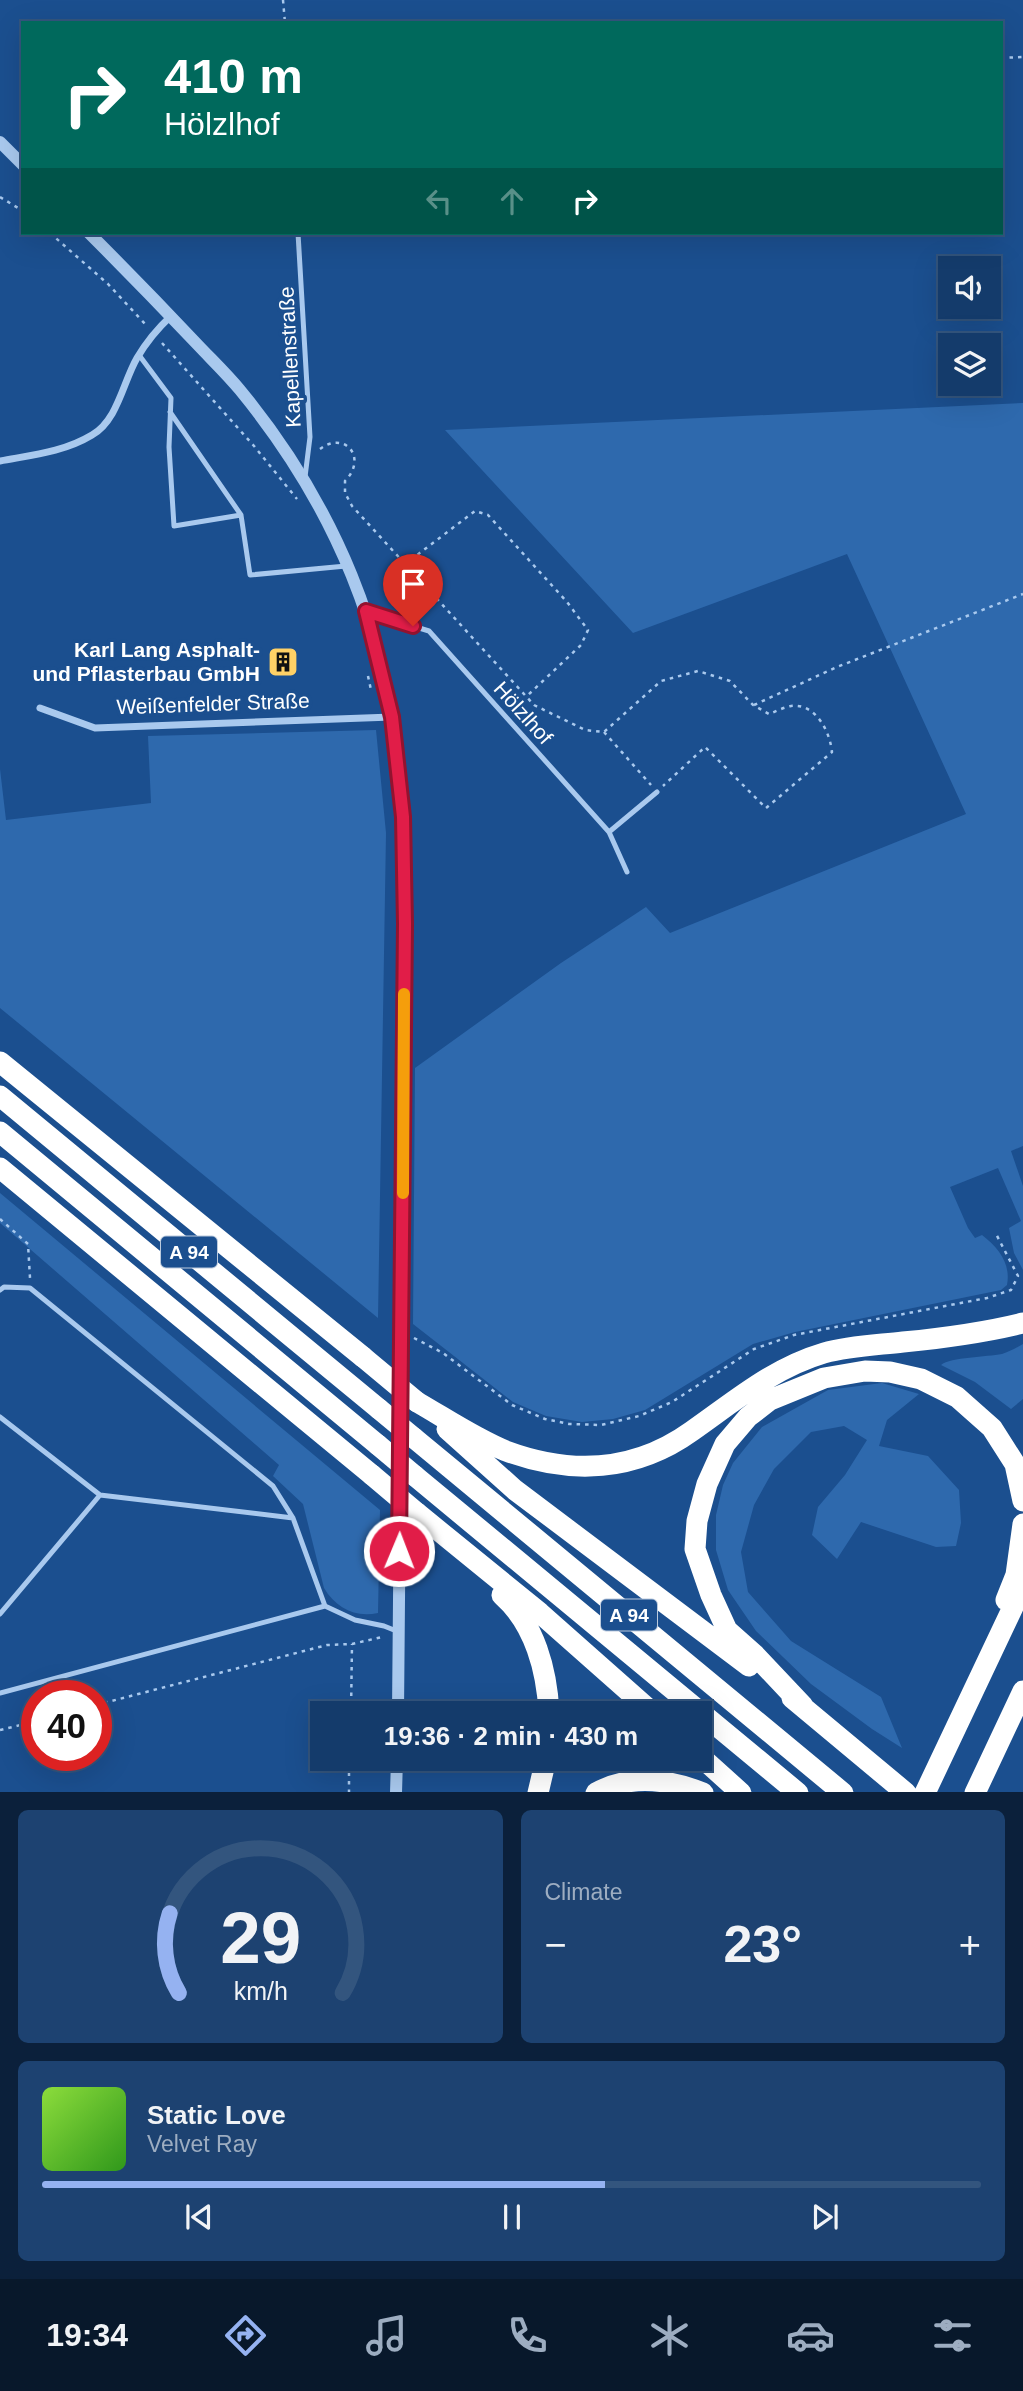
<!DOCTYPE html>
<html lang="en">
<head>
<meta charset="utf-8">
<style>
  :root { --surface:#143b6b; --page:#1d4271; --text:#f1f3f6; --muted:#9dadc1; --line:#33557e; --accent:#95b2f1 }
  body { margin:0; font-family:Helvetica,sans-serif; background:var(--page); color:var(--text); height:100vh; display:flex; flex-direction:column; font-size:26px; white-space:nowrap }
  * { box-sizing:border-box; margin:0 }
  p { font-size:23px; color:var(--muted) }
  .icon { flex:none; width:38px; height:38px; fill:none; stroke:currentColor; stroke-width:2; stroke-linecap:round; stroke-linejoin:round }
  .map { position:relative; height:1792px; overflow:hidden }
  .sheet { display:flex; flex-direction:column; gap:18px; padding:18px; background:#0b203b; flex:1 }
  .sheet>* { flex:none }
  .top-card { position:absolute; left:21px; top:21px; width:982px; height:214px; border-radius:0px; box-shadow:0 7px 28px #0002,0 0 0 2px var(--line); background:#00695c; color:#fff; overflow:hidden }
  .fabs { position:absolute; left:938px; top:256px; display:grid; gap:14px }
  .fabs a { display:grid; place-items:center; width:63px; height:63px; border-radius:0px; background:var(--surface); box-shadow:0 7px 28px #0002,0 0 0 2px var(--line); font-size:35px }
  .speed { position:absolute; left:21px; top:1680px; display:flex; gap:14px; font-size:35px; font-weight:700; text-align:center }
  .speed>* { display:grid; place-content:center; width:91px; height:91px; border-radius:50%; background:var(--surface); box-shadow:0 7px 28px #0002,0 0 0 2px var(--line); line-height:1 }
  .speed .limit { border:10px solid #d22; background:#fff; color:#111 }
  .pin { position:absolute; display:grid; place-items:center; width:60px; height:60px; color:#fff; margin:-72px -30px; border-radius:50% 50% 50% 0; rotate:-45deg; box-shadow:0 0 7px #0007 }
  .pin .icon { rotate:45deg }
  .me { position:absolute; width:77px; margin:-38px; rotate:1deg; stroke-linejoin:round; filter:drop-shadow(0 0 5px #0008) }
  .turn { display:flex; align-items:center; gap:24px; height:147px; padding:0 28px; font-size:32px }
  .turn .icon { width:91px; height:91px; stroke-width:2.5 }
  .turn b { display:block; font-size:49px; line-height:60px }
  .lanes { display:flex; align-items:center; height:66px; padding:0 28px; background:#0003; justify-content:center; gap:35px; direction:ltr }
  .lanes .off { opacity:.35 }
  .big { font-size:52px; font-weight:800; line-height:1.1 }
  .sheet .tile { flex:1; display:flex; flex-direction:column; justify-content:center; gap:10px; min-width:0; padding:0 24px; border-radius:10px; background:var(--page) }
  .sheet .dial { align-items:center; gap:0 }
  .dial svg { height:182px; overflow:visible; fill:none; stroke:var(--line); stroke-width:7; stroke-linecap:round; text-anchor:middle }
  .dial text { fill:var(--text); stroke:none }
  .song { display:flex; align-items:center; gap:21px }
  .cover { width:84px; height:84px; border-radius:10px; background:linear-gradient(135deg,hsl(90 70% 55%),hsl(110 70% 35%)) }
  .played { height:7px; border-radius:4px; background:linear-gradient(90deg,var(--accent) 60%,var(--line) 60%) }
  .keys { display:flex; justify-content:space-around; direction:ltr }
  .heat { display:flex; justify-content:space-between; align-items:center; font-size:38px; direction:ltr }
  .sheet .tiles { flex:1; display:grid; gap:18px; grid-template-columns:1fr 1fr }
  .tile:last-child { grid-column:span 2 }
  .trip { position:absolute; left:310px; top:1701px; width:402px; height:70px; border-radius:0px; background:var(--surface); box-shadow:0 7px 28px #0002,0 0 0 2px var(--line); font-weight:800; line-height:70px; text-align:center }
  .menu { display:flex; height:112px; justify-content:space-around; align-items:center; background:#08182b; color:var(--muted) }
  .menu .icon { width:49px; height:49px }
  .menu .active { color:var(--accent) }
  .menu b { font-size:32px; color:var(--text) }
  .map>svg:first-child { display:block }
</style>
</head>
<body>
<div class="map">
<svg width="1023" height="1793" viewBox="0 0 1023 1793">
  <rect width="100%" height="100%" fill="#1b4f8f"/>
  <path fill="#2e69ad" d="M 1023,403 L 1023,1146 L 1011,1151 L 1023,1186 L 1023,1270 L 1014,1253 L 1009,1228 L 1021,1221 L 998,1168 L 950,1187 L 968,1228 L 975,1238 L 982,1235 C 999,1248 1011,1264 1007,1285 L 1001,1290 L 795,1332 L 753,1344 L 645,1410 L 613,1419 L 582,1422 L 546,1416 L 513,1402 L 413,1324 L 415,1068 L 561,963 L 646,907 L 670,933 L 966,814 L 847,554 L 633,633 L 445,430 Z
    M 376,730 L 386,833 L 378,1318 L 0,1008 L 0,769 L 6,820 L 151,803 L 148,736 Z
    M 0,1193 L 380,1510 L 378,1613 C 355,1618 336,1608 324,1588 L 303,1504 L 273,1476 L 279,1465 L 0,1223 Z
    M 1023,1344 L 1023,1399 L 1011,1409 L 975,1382 L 941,1365 C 951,1357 987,1357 1002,1354 C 1009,1352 1016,1348 1023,1344 Z
    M 882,1383 L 919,1394 L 887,1420 L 879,1446 L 928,1456 L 959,1490 L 961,1523 L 956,1546 L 936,1547 L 861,1522 L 837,1559 L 812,1535 L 818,1507 L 845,1475 L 867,1440 L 844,1426 L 811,1432 L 774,1469 L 754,1505 L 741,1552 L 748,1592 L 791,1641 L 881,1697 L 902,1748 L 872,1729 L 811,1684 L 756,1631 L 728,1590 L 716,1550 L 716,1515 L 723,1485 L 733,1463 L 762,1427 L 828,1390 Z"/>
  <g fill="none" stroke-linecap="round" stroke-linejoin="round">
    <path stroke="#a9c9ee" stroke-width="2.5" stroke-dasharray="3.5 5" stroke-linecap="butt" d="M 283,0 L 285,23
      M 1001,58 L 1023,57
      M 0,197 L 23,211
      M 50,233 L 108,284 L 146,325
      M 162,343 L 254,446 L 297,499
      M 320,449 C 345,430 368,458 345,481 L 345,493 L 352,506 L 534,705 L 585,730 L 604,732 L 661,681 L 698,671 L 730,681 L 753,705 L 769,714 C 775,712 784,707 791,706 C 816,703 830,732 832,752 L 766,808 L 705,747 L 663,786
      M 404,565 L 475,511 L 488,515 L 567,602 L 588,630 L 581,645 L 527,696
      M 368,676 L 371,690
      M 754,705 L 837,667 L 1023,594
      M 604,732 L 651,785
      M 0,1219 L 28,1244 L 30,1278
      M 414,1338 L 443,1353 L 512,1405 L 545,1419 L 569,1424 L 601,1425 L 639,1416 L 672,1402 L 754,1349 L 794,1335 L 987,1298 L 1011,1290 L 1018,1276 L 995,1232
      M 96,1705 L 327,1645 L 352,1644 L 382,1637
      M 351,1713 L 352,1644
      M 0,1730 L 37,1721
      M 349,1793 L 349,1759"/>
    <path stroke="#a9c9ee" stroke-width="5" d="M 298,233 L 310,437 L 305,477
      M 139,355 L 171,398 L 169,447 L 174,526 L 241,515 L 170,412
      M 241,515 L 250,575 L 346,566
      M 367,612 L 429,631 L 609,832 L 627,872
      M 609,832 L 657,792
      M 0,1290 L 4,1287 L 30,1288 L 273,1486 L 293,1518 L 325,1606
      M 0,1417 L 100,1495 L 293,1518
      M 0,1614 L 100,1495
      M 0,1693 L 325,1606 L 355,1620 L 384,1626 L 399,1632"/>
    <path stroke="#a9c9ee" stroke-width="7" d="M 0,461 C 32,455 64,452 92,435 C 118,420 123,382 137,358 C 147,341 157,329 171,316
      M 40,708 L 95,728 L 392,717"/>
    <path stroke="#a9c9ee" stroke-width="12" d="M 0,142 L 23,165
      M 89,233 C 125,269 161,306 196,343 C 211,359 226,373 240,390 C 336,507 388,635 401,786 C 405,832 404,878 405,924 L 398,1713
      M 396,1793 L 397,1759"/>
    <path stroke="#fff" stroke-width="21" d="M 0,1062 L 363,1357
      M 0,1096 L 379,1409
      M 0,1132 L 378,1445
      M 0,1168 L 372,1475
      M 417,1402 C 445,1418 476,1439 506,1451 C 571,1475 635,1472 692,1431 C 735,1401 773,1368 824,1353 C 849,1346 877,1345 903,1342 C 944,1338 983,1333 1023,1323
      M 447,1429 L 515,1490 L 749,1666
      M 414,1438 L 843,1793
      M 415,1476 L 798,1793
      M 417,1513 L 540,1613 L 653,1713
      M 502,1595 C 535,1624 547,1671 549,1713
      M 1006,1600 L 1016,1575 L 1023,1524
      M 792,1698 L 906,1793
      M 803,1706 L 754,1654 L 727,1630 L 711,1595 L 695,1549 L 697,1521 L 707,1484 L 725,1444 L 748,1417 L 770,1400 L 824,1378 L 865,1371 L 890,1372 L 921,1379 L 957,1397 L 992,1428 L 1015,1464 L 1023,1501
      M 700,1756 L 741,1793
      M 538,1793 L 546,1759
      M 596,1793 C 630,1774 668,1779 703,1793
      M 925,1793 L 1023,1586
      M 975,1793 L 1023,1691"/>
    <path stroke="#fff" stroke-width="21" d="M 363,1357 L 417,1402
      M 379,1409 L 414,1438
      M 378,1445 L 415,1476
      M 372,1475 L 417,1513"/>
  </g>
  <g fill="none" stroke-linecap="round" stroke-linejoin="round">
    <g stroke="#92132f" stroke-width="18">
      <path id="route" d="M 399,1551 L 405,924 L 403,817 L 392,717 L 366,611 L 413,626"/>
    </g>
    <use href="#route" stroke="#e11d48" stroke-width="12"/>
    <path stroke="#f59e0b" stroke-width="12" d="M 403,1193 L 404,994"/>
  </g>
  <defs>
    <g id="building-square" transform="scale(1.575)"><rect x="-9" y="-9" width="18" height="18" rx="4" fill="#ffd166" stroke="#1b4f8f"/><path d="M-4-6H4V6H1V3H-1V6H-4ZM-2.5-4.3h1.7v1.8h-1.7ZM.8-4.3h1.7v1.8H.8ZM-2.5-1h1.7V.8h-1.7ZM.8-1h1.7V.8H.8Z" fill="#111"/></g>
  </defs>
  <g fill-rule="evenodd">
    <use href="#building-square" x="283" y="662"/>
  </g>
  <g text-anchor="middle" stroke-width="7" stroke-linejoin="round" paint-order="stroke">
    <g fill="#1b4f8f" stroke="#bbcadd" stroke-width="2">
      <rect x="161" y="1236.5" width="56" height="31" rx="5"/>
      <rect x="601" y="1599.5" width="56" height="31" rx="5"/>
    </g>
    <g font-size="19" font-weight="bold" fill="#fff">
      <text x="189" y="1259">A 94</text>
      <text x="629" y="1622">A 94</text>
    </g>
    <g font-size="21" fill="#fff" stroke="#1b4f8f">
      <text transform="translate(290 357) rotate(-93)" y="7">Kapellenstraße</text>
      <text transform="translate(213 704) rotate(-2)" y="7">Weißenfelder Straße</text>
      <text transform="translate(523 713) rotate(48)" y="7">Hölzlhof</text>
    </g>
    <g font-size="21" font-weight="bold" fill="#fff" stroke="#1b4f8f" text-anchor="end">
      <text x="260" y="657">Karl Lang Asphalt-<tspan x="260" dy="24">und Pflasterbau GmbH</tspan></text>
    </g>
  </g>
</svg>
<div class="fabs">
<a><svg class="icon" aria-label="sound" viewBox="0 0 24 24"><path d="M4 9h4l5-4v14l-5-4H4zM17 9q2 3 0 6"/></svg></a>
<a><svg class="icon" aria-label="layers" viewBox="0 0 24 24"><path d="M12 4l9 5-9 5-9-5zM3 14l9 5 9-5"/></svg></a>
</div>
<div class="speed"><div class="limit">40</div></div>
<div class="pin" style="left:413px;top:626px;background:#d93025"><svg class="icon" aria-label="arrive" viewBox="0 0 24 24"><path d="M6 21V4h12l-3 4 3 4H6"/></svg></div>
<svg class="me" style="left:399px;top:1551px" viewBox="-20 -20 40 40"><circle r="17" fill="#e11d48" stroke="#fff" stroke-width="3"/><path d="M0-11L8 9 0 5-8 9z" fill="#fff"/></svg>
<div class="trip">19:36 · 2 min · 430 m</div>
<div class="top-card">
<div class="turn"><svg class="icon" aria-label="right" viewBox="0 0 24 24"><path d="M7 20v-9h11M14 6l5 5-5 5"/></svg><div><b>410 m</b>Hölzlhof</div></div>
<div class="lanes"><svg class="icon off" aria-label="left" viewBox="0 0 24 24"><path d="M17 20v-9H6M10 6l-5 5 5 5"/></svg><svg class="icon off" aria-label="ahead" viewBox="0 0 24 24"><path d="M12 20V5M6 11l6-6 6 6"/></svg><svg class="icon" aria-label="right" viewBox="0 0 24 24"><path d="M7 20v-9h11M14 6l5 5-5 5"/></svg></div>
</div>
</div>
<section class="sheet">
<div class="tiles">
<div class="tile dial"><svg viewBox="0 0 100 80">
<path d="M14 69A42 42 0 1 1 86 69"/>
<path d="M14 69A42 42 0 0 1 10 34" stroke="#95b2f1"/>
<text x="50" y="56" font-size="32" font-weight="700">29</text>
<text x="50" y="72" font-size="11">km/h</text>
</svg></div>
<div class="tile"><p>Climate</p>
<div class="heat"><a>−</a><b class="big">23°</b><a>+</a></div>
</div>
<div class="tile">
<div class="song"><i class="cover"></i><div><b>Static Love</b><p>Velvet Ray</p></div></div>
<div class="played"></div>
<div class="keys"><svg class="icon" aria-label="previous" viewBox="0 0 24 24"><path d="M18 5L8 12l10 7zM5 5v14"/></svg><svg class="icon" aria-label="pause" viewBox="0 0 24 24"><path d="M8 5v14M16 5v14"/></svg><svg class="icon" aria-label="next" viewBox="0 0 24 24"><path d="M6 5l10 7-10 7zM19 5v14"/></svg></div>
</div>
</div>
</section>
<nav class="menu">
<b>19:34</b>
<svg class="icon active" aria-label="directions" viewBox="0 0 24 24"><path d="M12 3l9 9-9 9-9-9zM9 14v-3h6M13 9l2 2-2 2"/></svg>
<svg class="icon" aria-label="music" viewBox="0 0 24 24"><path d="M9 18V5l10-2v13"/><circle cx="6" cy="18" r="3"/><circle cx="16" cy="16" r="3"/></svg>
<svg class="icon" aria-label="phone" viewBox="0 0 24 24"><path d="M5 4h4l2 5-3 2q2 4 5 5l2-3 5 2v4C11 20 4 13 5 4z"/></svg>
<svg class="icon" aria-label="climate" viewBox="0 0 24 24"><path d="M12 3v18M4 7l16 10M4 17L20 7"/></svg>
<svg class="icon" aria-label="car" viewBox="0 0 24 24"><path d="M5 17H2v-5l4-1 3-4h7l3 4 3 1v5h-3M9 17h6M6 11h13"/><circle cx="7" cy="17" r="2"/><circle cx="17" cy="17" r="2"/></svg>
<svg class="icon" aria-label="filters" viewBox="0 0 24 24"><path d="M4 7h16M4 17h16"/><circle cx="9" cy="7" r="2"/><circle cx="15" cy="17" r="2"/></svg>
</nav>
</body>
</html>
